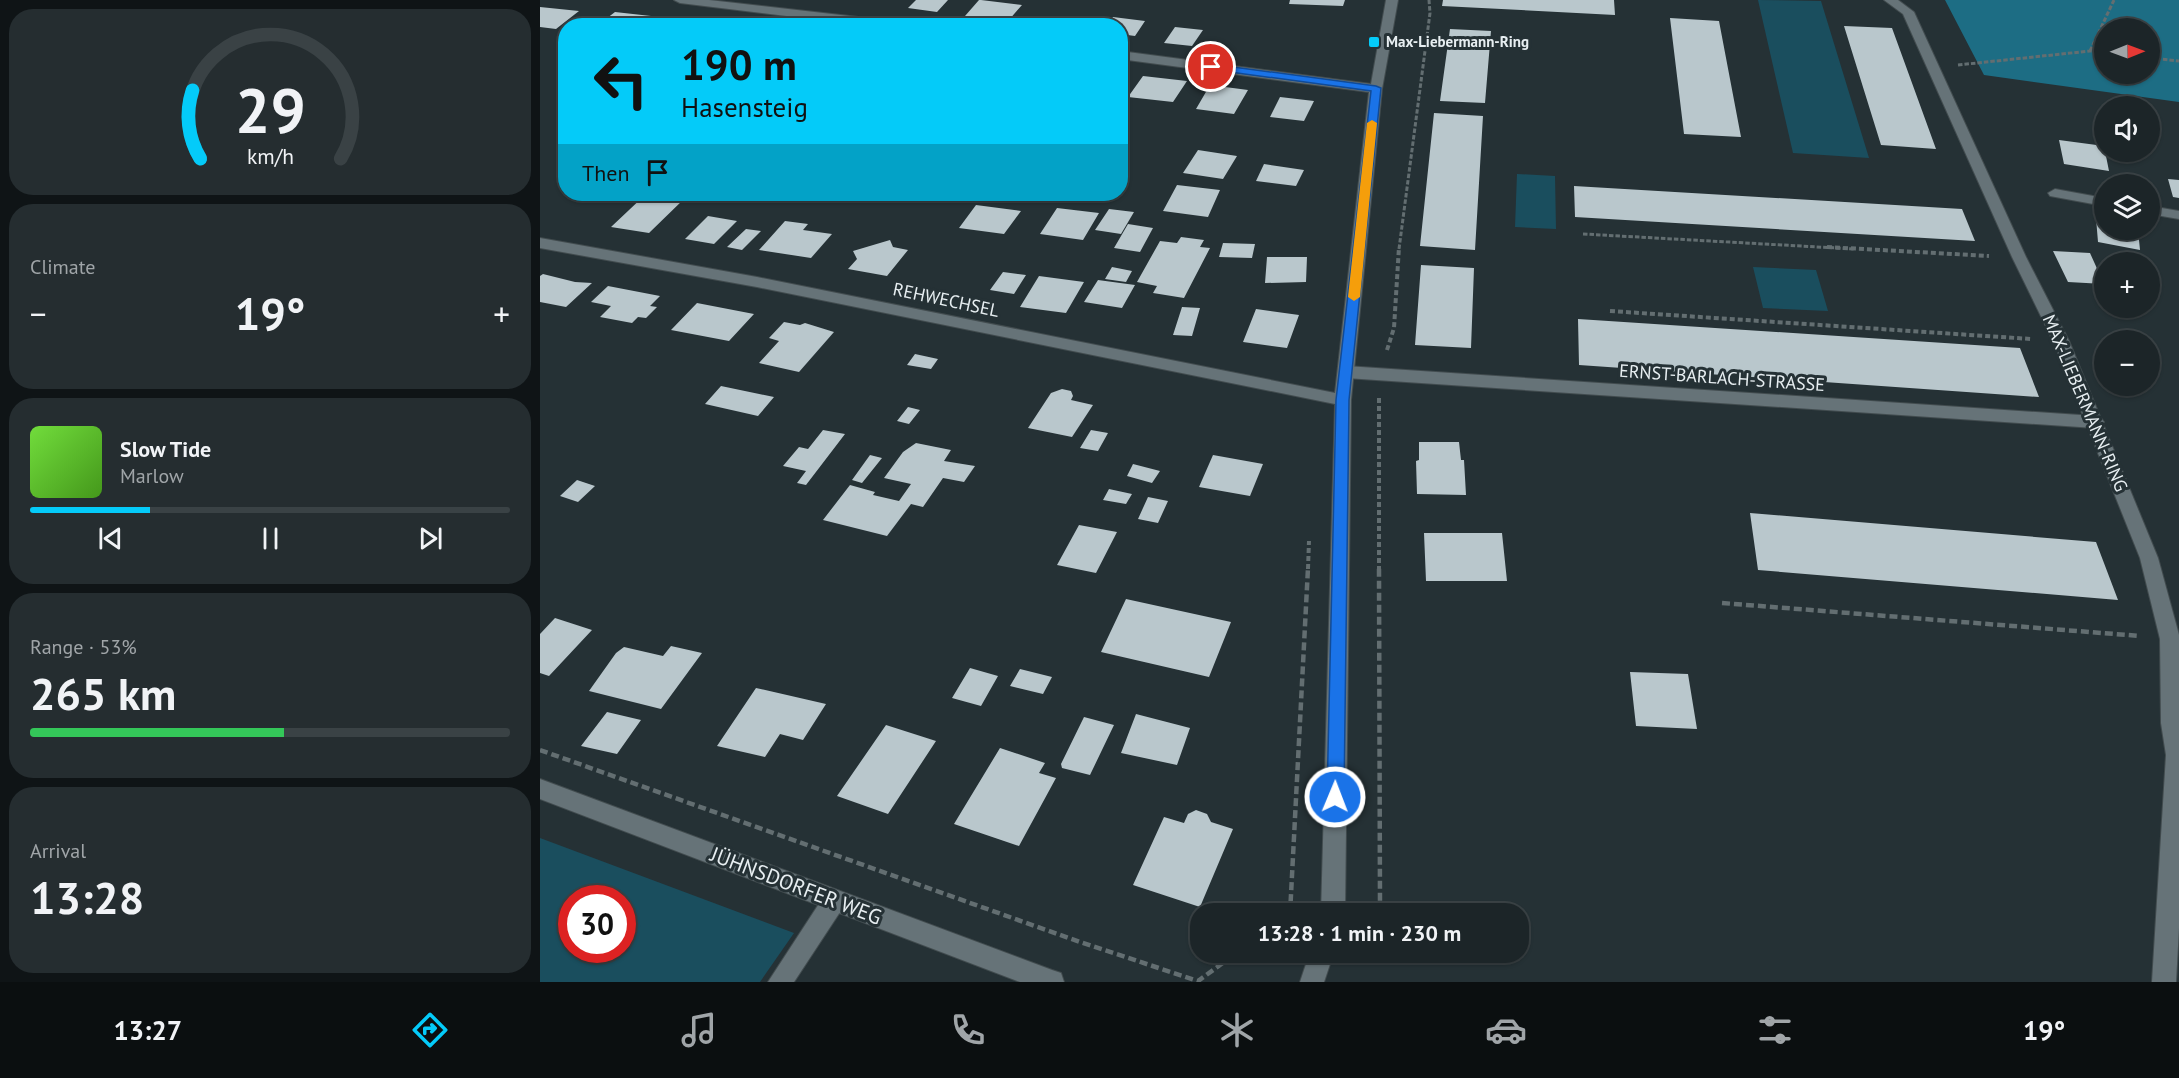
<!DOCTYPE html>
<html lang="en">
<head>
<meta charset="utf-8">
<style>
  :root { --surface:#1c2528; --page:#252d30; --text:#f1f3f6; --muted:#a0a5a8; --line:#3a4245; --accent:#04cbf9 }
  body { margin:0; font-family:"PT Sans",sans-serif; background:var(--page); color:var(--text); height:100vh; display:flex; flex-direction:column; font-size:22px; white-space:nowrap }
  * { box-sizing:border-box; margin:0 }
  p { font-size:20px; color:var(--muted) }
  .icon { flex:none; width:33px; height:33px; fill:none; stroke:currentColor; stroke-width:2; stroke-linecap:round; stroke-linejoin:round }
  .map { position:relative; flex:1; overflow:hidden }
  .details { display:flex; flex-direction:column; gap:9px; padding:9px; background:#0f1416; width:540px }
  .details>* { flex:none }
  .top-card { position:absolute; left:18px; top:18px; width:570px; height:183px; border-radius:24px; box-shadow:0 2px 4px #0004,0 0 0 2px var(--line); background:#04cbf9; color:#111; overflow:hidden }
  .needle { width:39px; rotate:89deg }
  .buttons { position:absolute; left:1554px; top:18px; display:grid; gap:12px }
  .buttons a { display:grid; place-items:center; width:66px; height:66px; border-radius:50%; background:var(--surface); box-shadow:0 2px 4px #0004,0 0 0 2px var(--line); font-size:30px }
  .speed { position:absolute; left:18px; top:885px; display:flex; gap:12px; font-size:30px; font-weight:700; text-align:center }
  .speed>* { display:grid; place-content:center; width:78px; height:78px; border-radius:50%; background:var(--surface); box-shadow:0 2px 4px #0004,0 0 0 2px var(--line); line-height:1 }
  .speed .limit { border:9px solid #d22; background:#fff; color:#111 }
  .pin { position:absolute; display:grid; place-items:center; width:51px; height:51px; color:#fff; margin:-26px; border:3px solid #fff; border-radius:50%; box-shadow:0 2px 6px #0007 }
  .me { position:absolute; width:66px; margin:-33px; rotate:1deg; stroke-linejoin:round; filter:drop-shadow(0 0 4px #0008) }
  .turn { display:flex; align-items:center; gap:21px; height:126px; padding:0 24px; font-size:27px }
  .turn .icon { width:78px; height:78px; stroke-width:2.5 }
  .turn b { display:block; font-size:42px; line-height:51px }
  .then { display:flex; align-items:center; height:57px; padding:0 24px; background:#0003; gap:12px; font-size:22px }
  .big { font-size:45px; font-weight:800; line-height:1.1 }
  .details .tile { flex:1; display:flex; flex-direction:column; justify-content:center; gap:9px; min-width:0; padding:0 21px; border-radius:24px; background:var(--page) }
  .details .dial { align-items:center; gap:0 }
  .dial svg { height:156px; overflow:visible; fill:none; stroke:var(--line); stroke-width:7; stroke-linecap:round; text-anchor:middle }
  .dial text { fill:var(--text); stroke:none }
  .song { display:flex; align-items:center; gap:18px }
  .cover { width:72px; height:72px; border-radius:9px; background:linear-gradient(135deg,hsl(100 70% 55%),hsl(100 70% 35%)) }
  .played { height:6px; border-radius:3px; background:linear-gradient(90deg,var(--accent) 25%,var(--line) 25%) }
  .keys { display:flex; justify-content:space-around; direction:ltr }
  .heat { display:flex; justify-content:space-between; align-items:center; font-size:33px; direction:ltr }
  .charge { height:9px; border-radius:4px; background:linear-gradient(90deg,#34c759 53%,var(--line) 0) }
  .trip { position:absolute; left:650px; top:903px; width:339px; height:60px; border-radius:24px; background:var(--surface); box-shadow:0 2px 4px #0004,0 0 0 2px var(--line); font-weight:800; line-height:60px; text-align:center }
  .menu { display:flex; height:96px; justify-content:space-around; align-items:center; background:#0b0f10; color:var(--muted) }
  .menu .icon { width:42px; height:42px }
  .menu .on { color:var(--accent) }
  .menu b { font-size:27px; color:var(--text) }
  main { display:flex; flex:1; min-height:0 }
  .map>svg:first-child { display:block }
</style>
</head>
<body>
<main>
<section class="details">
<div class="tile dial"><svg viewBox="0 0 100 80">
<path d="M14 69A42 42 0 1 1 86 69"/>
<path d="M14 69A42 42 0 0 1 10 34" stroke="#04cbf9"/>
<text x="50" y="56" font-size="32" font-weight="700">29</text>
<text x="50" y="72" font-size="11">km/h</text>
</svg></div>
<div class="tile"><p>Climate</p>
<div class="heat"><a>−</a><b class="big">19°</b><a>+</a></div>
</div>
<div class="tile">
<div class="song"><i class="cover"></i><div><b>Slow Tide</b><p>Marlow</p></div></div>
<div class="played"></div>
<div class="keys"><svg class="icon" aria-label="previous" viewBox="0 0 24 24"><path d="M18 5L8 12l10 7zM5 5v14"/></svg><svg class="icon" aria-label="pause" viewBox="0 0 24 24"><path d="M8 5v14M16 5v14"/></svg><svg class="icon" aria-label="next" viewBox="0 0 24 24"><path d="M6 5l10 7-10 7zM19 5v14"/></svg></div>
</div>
<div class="tile"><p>Range · 53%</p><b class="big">265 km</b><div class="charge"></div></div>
<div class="tile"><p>Arrival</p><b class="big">13:28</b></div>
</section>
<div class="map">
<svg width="1639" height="982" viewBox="0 0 1639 982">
  <rect width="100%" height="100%" fill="#253135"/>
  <path fill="#1a4e5e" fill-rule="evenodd" d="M 1218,0 L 1281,1 L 1329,158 L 1253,153 Z
    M 977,174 L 1015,176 L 1016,229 L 975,227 Z
    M 1213,267 L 1276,270 L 1288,311 L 1223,308 Z
    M 0,838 L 254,933 L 220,982 L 0,982 ZM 32,898 L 82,898 L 82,950 L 32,950 Z"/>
  <path fill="#1d6d84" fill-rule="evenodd" d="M 1405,0 L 1639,0 L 1639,102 L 1444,75 ZM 1564,28 L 1610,28 L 1610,74 L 1564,74 Z"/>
  <path fill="#b9c7cc" d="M 376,0 L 408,0 L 397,12 L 368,8 Z
    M 439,0 L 441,0 L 482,5 L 468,21 L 425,16 Z
    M 750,0 L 805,0 L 803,6 L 749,4 Z
    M 903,0 L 1074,0 L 1075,15 L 902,6 Z
    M 0,7 L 39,11 L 16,29 L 0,27 Z
    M 75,12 L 111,16 L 99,26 L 58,25 Z
    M 573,17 L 605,21 L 595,36 L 580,34 L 580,26 L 567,26 Z
    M 1130,18 L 1179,21 L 1201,137 L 1144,134 Z
    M 1304,26 L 1352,28 L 1396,149 L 1341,145 Z
    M 635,27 L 663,30 L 652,46 L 624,43 Z
    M 910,29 L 951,31 L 945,103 L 900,101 Z
    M 603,76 L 647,81 L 633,102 L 588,97 Z
    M 670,85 L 708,90 L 694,114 L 656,109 Z
    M 740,97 L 774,101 L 764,121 L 730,117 Z
    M 894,113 L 943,116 L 935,250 L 880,246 Z
    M 1519,140 L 1564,146 L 1569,171 L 1524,164 Z
    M 658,150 L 697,156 L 683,179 L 643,173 Z
    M 724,164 L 764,170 L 756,186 L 716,181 Z
    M 1628,179 L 1639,180 L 1639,198 L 1633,197 Z
    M 637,185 L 680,190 L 668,217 L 623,211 Z
    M 1034,186 L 1422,209 L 1435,241 L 1035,217 Z
    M 106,194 L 145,198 L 109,233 L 71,227 Z
    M 436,205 L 481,211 L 464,234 L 419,228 Z
    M 517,208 L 559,213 L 543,240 L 500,234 Z
    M 569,209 L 594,212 L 581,234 L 555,230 Z
    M 168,216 L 197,221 L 174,244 L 145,239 Z
    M 1556,218 L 1564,220 L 1564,230 L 1598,230 L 1600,250 L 1558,242 Z
    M 245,221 L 268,224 L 263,230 L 292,234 L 271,258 L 219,250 Z
    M 588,224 L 613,228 L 600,252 L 574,248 Z
    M 206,229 L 221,231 L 202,250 L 187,247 Z
    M 641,237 L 664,240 L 660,247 L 670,248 L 644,298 L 613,293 L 617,286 L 597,282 L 620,241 L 637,243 Z
    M 350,240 L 353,247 L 368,250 L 347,276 L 308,269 L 317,259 L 313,251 Z
    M 683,243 L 715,244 L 712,258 L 679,257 Z
    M 1513,251 L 1550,253 L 1564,284 L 1528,282 Z
    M 727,257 L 767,257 L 766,282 L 725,283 Z
    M 881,265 L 934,268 L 931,348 L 875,345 Z
    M 572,267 L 592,271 L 586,282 L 565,279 Z
    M 463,272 L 486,275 L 474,294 L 450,290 Z
    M 3,274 L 35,282 L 52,283 L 26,307 L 0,302 L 0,276 Z
    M 499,276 L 544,282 L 526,313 L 480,307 Z
    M 558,280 L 595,285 L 582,308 L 544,302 Z
    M 68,286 L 120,296 L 110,306 L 117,307 L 106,318 L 98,317 L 92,323 L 60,317 L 71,306 L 51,302 Z
    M 157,303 L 214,314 L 189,341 L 131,330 Z
    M 642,307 L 660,308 L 652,336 L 633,335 Z
    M 716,309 L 759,315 L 747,348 L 703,342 Z
    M 1038,319 L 1480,348 L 1499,397 L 1039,365 Z
    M 244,322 L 260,325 L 265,323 L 294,332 L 259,372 L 219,363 L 239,341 L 229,338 Z
    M 375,354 L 398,359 L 391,369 L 367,365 Z
    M 181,386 L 234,397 L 218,416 L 165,404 Z
    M 522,389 L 531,391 L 533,396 L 531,400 L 553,405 L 532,437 L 488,428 L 511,393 Z
    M 368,407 L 380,410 L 369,424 L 357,421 Z
    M 283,430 L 305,434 L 266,485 L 257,483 L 266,471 L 243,466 L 259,447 L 268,449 Z
    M 551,430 L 568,433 L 558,451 L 540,448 Z
    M 879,442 L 919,442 L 921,460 L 924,460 L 926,495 L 877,494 L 876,461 L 879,460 Z
    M 376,443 L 411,450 L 404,461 L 435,466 L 424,482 L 403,478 L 383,507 L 371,504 L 347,536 L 283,520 L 310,485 L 335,492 L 333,495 L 359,501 L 371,484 L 344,478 L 363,452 Z
    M 330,455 L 342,458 L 322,483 L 312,480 Z
    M 673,455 L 723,464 L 710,496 L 659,487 Z
    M 593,464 L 620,471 L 612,483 L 587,476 Z
    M 37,480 L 55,486 L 38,502 L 20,496 Z
    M 569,489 L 592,494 L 586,504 L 563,500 Z
    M 608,497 L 628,501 L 618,523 L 598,519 Z
    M 1210,513 L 1556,542 L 1578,600 L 1218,570 Z
    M 539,525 L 577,532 L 556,573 L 517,565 Z
    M 884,533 L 962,533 L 967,581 L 886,581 Z
    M 586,599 L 691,622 L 669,677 L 561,652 Z
    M 15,618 L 52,630 L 9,676 L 0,673 L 0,634 Z
    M 131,646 L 162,653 L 121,709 L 49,691 L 76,653 L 84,647 L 123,656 Z
    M 430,668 L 458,676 L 441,706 L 412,698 Z
    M 480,669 L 512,677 L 503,694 L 470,686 Z
    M 1090,672 L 1148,674 L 1157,729 L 1096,726 Z
    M 216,688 L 286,704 L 263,740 L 240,734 L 225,757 L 177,746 Z
    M 67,712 L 101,720 L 77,754 L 41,746 Z
    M 596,714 L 650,728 L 637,765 L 581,753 Z
    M 544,717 L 574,725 L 550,775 L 522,768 L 521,764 Z
    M 346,725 L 396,741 L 348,814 L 297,796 Z
    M 460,748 L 505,763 L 499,773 L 516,778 L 479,846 L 414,824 Z
    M 656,810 L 667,814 L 671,822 L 693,829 L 660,907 L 593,885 L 624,817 L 644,823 L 648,814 Z"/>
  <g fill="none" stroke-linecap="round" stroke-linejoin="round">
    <g stroke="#424c4f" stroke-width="2">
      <path id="lane" d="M 806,366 L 1555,416 L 1561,418 L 1564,422 L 1561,426 L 1555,428 L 806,378 L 800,376 L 798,372 L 800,368 Z
        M 294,889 L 302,893 L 306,901 L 302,909 L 254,982 L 228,982 L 286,893 Z"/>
    </g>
    <g stroke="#424c4f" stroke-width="2">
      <path id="street" d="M 134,0 L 169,0 L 362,22 L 368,26 L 328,26 L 140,3 Z
        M 846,0 L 858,0 L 842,89 L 811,400 L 805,914 L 781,914 L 795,404 L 217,287 L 0,248 L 0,238 L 217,277 L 795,393 L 829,92 L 580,59 L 580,51 L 831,84 Z
        M 1344,0 L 1358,0 L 1374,12 L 1486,257 L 1529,341 L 1618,558 L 1639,635 L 1639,928 L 1636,982 L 1612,982 L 1626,755 L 1621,723 L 1620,639 L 1600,558 L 1513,341 L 1472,257 L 1363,14 Z
        M 1515,189 L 1564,198 L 1564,206 L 1510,196 L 1508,193 Z
        M 1610,206 L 1639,211 L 1639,219 L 1610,214 Z
        M 0,779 L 512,970 L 521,973 L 524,982 L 480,982 L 0,799 Z
        M 770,952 L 794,952 L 784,982 L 760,982 Z"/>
    </g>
    <path stroke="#636e71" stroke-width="3" stroke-dasharray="4.5 2" stroke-linecap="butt" d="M 1550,51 L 1574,0
      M 1610,58 L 1639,61
      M 1418,65 L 1550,51 L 1564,52
      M 1043,234 L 1315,249
      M 859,249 L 890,13 L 889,0"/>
    <path stroke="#636e71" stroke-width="4" stroke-dasharray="5 3" stroke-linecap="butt" d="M 1287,247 L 1449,256
      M 1070,311 L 1491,339
      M 847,350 L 854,328 L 859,247
      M 839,398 L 839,569
      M 768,569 L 769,541"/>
    <path stroke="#636e71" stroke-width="4.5" stroke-dasharray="8 4" stroke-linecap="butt" d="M 1182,603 L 1600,636
      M 0,750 L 540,942 L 658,981 L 698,952
      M 823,912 L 840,907 L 839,568
      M 750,914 L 768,568"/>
    <use href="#lane" fill="#667378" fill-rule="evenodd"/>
    <use href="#street" fill="#667378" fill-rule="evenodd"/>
  </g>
  <path fill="#1a73e8" stroke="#114b97" stroke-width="1.5" d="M 671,64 L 836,86 L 841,88 L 809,400 L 804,797 L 801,802 L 795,805 L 790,802 L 787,797 L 796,400 L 831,91 L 668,69 L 668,65 Z"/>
  <path fill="#f59e0b" d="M 832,120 L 837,123 L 820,297 L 814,301 L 808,297 L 827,123 Z"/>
  <rect fill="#04cbf9" stroke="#253135" stroke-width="2" x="828" y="36" width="12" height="12" rx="3"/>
  <g text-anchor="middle" stroke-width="6" stroke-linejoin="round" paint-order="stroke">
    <g font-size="15" font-weight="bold" fill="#e7eef1" stroke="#253135" text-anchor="start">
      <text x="846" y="47">Max-Liebermann-Ring</text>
    </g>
    <g font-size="18" fill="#e7eef1" stroke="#253135">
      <text transform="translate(406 300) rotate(12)" y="6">REHWECHSEL</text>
      <text transform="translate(1182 378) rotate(4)" y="6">ERNST-BARLACH-STRASSE</text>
      <text transform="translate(1545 403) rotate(67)" y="6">MAX-LIEBERMANN-RING</text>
    </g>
    <g font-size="21" fill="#e7eef1" stroke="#253135">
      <text transform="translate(256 886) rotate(21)" y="7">JÜHNSDORFER WEG</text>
    </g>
  </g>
</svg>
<div class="buttons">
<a><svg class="needle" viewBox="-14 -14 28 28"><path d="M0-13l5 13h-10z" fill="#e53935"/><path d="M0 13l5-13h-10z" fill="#a0a5a8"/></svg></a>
<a><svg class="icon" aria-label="sound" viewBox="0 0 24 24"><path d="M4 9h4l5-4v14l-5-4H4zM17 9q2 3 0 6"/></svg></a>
<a><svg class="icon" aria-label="layers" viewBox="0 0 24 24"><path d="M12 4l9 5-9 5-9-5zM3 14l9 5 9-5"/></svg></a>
<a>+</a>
<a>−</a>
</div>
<div class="speed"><div class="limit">30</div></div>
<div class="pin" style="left:671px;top:67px;background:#d93025"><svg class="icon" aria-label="arrive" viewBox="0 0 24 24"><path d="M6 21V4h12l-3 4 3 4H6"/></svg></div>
<svg class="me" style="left:795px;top:797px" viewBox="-20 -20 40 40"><circle r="17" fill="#1a73e8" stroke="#fff" stroke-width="3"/><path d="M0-11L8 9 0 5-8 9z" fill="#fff"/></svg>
<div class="trip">13:28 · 1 min · 230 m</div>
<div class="top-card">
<div class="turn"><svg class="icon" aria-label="left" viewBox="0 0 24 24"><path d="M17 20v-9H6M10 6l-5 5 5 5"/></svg><div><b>190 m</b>Hasensteig</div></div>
<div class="then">Then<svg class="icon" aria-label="arrive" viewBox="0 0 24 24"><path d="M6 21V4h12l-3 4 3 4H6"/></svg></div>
</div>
</div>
</main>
<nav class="menu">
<b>13:27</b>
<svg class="icon on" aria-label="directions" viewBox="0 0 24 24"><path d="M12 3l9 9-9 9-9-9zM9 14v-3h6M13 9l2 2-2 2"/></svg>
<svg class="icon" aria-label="music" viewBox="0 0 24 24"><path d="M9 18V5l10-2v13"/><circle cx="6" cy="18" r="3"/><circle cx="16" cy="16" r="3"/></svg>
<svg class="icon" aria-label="phone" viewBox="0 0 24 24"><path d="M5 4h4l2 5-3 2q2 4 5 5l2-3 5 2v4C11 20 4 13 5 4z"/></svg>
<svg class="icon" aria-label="climate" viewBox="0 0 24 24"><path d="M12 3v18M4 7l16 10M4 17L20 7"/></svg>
<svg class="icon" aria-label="car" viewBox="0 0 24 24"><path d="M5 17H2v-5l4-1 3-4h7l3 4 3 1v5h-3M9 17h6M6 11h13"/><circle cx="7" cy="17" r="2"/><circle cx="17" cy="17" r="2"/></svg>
<svg class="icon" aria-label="filters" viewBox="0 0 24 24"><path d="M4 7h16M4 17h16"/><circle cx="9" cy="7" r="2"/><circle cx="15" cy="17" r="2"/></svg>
<b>19°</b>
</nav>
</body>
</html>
